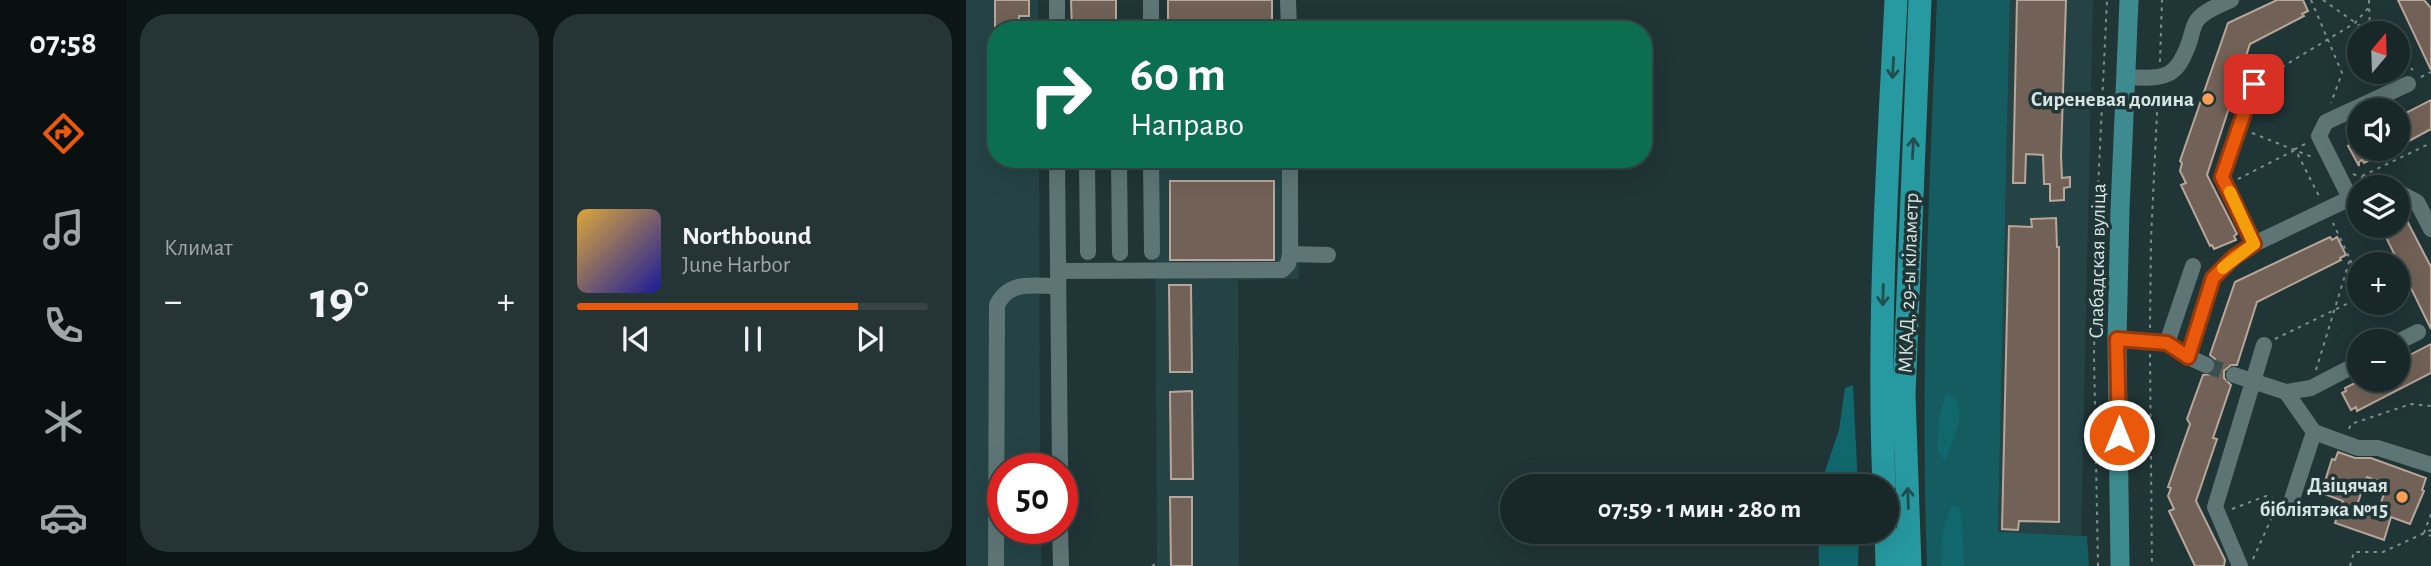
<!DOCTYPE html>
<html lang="ru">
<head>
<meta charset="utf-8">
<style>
  :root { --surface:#182828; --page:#253434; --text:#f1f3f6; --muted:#9fa6a8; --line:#364445; --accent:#ea580c }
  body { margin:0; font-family:"Alegreya Sans",sans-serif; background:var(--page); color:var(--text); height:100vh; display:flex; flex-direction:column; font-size:26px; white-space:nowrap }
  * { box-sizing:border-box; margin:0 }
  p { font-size:23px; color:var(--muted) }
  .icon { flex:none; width:38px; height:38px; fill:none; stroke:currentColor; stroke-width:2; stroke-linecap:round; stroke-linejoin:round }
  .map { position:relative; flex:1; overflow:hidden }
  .details { display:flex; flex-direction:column; gap:14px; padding:14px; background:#0d1616; width:840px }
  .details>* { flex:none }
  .hud { position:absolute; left:21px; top:21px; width:665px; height:147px; border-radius:28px; box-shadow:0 7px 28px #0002,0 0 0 2px var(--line); background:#0b6e4f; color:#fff; overflow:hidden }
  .needle { width:46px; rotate:19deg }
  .fabs { position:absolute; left:1381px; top:21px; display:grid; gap:14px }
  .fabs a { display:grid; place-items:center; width:63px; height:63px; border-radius:50%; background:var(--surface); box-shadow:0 7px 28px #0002,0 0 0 2px var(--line); font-size:35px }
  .speed { position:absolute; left:21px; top:453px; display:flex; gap:14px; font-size:35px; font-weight:700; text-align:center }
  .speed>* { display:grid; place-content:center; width:91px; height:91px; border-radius:50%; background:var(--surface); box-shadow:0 7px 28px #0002,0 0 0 2px var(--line); line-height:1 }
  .speed .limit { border:10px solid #d22; background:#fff; color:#111 }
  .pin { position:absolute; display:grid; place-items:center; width:60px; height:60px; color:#fff; margin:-30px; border-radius:14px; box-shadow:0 4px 10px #0006 }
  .me { position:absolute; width:77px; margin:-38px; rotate:0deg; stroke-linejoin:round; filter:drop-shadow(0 0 5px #0008) }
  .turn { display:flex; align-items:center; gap:24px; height:147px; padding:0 28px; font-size:32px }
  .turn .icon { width:91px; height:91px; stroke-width:2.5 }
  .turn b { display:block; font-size:49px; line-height:60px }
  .big { font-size:52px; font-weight:600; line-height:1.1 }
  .details .card { flex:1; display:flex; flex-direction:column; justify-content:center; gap:10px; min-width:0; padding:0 24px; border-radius:28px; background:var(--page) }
  .song { display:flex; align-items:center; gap:21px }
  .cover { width:84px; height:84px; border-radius:10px; background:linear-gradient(135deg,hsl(40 70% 55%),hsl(240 70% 35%)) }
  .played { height:7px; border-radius:4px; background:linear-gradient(90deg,var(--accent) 80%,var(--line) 80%) }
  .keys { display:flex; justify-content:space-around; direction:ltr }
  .heat { display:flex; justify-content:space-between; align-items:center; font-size:38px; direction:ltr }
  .details .tiles { flex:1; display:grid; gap:14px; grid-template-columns:repeat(2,1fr) }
  .trip { position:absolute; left:534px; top:474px; width:399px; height:70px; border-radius:35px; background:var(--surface); box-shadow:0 7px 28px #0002,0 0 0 2px var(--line); font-weight:600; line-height:70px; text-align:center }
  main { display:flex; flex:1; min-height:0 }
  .menu { display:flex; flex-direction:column; width:126px; justify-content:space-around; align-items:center; background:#0a1010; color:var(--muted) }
  .menu .icon { width:49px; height:49px }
  .menu .on { color:var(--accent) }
  .menu b { font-size:32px; color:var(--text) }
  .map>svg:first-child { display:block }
</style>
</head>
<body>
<main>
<nav class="menu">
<b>07:58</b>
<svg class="icon on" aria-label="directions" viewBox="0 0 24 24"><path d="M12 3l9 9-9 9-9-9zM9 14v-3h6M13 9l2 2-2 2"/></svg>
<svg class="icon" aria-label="music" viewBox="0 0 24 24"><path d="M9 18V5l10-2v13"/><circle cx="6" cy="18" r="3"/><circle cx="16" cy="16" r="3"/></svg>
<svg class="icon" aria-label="phone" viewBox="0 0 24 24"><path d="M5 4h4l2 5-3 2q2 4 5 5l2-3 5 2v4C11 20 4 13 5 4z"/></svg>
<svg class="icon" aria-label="climate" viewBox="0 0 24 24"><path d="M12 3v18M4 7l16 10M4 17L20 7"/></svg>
<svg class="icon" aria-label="car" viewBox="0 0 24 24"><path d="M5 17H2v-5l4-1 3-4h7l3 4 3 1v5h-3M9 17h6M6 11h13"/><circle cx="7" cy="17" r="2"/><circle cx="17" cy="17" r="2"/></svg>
</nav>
<section class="details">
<div class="tiles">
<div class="card"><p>Климат</p>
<div class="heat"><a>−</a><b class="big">19°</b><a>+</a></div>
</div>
<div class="card">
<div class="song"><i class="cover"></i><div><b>Northbound</b><p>June Harbor</p></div></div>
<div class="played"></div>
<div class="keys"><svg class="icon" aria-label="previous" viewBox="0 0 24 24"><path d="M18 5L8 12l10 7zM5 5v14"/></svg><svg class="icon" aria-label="pause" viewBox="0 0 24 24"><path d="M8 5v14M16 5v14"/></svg><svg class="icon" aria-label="next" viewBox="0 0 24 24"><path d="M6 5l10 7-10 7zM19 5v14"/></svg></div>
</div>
</div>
</section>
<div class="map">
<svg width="1465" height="566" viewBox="0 0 1465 566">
  <rect width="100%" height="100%" fill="#203536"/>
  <path fill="#254345" d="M 0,0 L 72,0 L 72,30 L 30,30 L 30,159 L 73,159 L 74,469 L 37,469 L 37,528 L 75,529 L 75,566 L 0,566 Z
    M 1044,0 L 1127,0 L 1115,535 L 1032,533 Z
    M 189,159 L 332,159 L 333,279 L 272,280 L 273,566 L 191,566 Z"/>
  <path fill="#145c60" d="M 971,0 L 1044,0 L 1032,532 L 1121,536 L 1123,566 L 961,566 C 954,377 963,189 971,0 Z"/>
  <path fill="#10686d" d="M 887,385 L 892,486 L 854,486 L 873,430 L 879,388 Z
    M 980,394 C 1007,399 986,444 979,460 L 971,452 L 973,418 Z
    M 986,505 L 993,507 L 996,519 L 998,566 L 975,566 L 976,534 Z
    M 852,532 L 893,532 L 892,566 L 853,566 Z"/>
  <path fill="#716157" stroke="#b8a69a" stroke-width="2" fill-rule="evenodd" d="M 29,0 L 63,0 L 63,16 L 53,16 L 53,30 L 29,30 Z
    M 105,0 L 150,0 L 150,30 L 106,30 Z
    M 202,0 L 306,0 L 306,30 L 202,30 Z
    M 1051,0 L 1100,0 L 1095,156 L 1096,178 L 1104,177 L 1104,187 L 1098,188 L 1098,200 L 1084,201 L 1084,184 L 1078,184 L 1077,155 L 1060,154 L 1059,183 L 1047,183 Z
    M 1311,0 L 1337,0 L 1342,11 L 1336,14 L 1338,16 L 1284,44 L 1241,175 L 1271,234 L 1268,236 L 1270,240 L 1248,249 L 1246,245 L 1244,246 L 1215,185 L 1220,183 L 1214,171 L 1216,163 L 1214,161 L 1262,23 Z
    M 1432,0 L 1458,0 L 1465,8 L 1465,70 Z
    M 1465,100 L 1465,129 L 1432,147 L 1432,117 Z
    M 1393,140 L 1393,149 L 1425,149 L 1398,163 L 1396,160 L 1393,162 L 1393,166 L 1382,146 Z
    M 204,181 L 308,181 L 308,260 L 204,260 Z
    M 1439,217 L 1465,267 L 1465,329 L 1416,229 L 1422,226 L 1432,226 L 1432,221 Z
    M 1090,218 L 1091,247 L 1093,247 L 1093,522 L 1053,521 L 1052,530 L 1036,529 L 1043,226 L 1066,227 L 1065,219 Z
    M 1364,237 L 1366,240 L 1371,237 L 1380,255 L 1374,258 L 1375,260 L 1291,302 L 1271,365 L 1265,365 L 1258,371 L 1258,378 L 1265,385 L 1247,438 L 1251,439 L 1230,501 L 1259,560 L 1258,566 L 1229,566 L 1203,511 L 1208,509 L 1202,496 L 1205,488 L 1202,487 L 1224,424 L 1221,419 L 1237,375 L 1246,374 L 1250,369 L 1249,359 L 1244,355 L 1269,282 Z
    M 203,285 L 225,285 L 226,372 L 204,372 Z
    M 1465,344 L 1465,373 L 1391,411 L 1390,407 L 1385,410 L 1376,393 L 1380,391 L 1379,388 L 1395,380 L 1432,380 L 1432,361 Z
    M 226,391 L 227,479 L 205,479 L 204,392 Z
    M 1372,452 L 1389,458 L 1405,458 L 1460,478 L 1456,490 L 1458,491 L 1444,524 L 1425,517 L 1418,540 L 1369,523 L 1377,501 L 1358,494 L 1362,482 L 1359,481 L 1366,459 L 1369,460 ZM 1401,477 L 1421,484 L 1412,512 L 1391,505 Z
    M 204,497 L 226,497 L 226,566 L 205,566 Z"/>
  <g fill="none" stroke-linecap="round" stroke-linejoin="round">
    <path stroke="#3b4f50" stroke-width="16" stroke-dasharray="16 8" stroke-linecap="butt" d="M 1240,365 L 1268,375"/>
    <path stroke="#7c8d8d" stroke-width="2" stroke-dasharray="3.5 5" stroke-linecap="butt" d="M 1345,0 L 1376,73 L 1365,103
      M 1357,0 L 1404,33
      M 1403,0 L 1404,33
      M 1432,57 L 1447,70
      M 1194,62 L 1196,0
      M 1301,76 L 1389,23 L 1404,6
      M 1455,77 L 1465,72
      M 1286,133 L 1346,157
      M 1339,144 L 1329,149 L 1353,196
      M 1387,174 L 1398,178
      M 1396,176 L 1465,143
      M 1272,179 L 1329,150
      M 1384,260 L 1393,276
      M 1184,328 L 1185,239 L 1192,92
      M 1309,339 L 1393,298
      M 1184,354 L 1186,566
      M 1350,370 L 1384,259 L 1367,223
      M 1383,429 L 1385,424 L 1445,404 L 1465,406
      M 1266,509 L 1300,496 L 1310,500
      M 1465,514 L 1458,533 L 1465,536
      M 1287,559 L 1311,506
      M 186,566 L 191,563
      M 1132,566 L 1128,355 L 1131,210 L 1141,0
      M 1384,566 L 1388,552 L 1417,552 L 1465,530"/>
    <path stroke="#5e7576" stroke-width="16" d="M 91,0 L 91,30
      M 185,0 L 185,30
      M 322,0 L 323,30
      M 1161,77 C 1199,79 1211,79 1224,40 C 1226,33 1227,25 1232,19 C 1240,10 1254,5 1265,0
      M 1288,84 L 1256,177 L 1288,244
      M 91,159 L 94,469
      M 121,159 L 122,252
      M 153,159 L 154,253
      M 185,159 L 186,252
      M 1410,187 L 1415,185 L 1420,187
      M 1432,192 L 1451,202 L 1465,229
      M 1384,198 L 1353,136 L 1360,122 L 1442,84
      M 324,254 L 362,255
      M 92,271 L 316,270 L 322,264 L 324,254 L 324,159
      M 1151,339 L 1201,343 L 1222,357 L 1240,365
      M 1432,342 L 1452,332
      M 1201,343 L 1227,266
      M 1222,357 L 1246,278 L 1268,257 L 1288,244 L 1393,194
      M 1268,375 L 1320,392 L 1348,432 L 1392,448 L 1412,448 L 1465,465
      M 1320,392 L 1345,388 L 1393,363
      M 1324,505 L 1348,432
      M 94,528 L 95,566
      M 30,566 L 31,305 C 43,280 67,286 91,286
      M 1274,566 L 1249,507 L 1298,345"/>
    <path stroke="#3d8b8f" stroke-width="19" d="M 1154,566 L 1151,339 L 1154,210 L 1163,0"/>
    <path stroke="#2799a0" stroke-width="23" d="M 918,486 C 911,324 922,162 930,0
      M 920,532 L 921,566
      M 944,566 L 938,395 L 954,0"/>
  </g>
  <defs><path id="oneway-shaft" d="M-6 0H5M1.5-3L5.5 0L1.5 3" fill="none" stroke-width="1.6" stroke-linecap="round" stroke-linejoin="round" transform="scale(1.75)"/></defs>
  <g stroke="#224e50">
    <use href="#oneway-shaft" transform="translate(927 68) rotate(93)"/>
    <use href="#oneway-shaft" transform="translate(947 148) rotate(-87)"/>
    <use href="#oneway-shaft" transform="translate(917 295) rotate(92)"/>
    <use href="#oneway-shaft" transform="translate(942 498) rotate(-92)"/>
  </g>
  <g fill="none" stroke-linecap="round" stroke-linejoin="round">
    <g stroke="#983908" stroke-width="18">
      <path id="route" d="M 1153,435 L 1151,339 L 1201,343 L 1222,357 L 1247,278 L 1268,257 L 1288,244 L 1256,177 L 1288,84"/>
    </g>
    <use href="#route" stroke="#ea580c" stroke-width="12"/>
    <path stroke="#f59e0b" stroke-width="12" d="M 1257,268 L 1288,244 L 1264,192"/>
  </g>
  <g fill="#fd9d55" stroke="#203536" stroke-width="2.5">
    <circle cx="1242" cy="99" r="7"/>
    <circle cx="1436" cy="497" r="7"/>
  </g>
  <g text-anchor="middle" stroke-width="7" stroke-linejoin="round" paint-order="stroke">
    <g font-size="21" font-weight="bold" fill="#d7e4e4" stroke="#203536" text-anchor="end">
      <text x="1228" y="106">Сиреневая долина</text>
      <text x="1422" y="492">Дзіцячая<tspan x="1422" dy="24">бібліятэка №15</tspan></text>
    </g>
    <g font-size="21" fill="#d7e4e4" stroke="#203536">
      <text transform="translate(1131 261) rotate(-89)" y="7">Слабадская вуліца</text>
      <text transform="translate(942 283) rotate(-88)" y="7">МКАД, 29-ы кіламетр</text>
    </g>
  </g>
</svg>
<div class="fabs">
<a><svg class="needle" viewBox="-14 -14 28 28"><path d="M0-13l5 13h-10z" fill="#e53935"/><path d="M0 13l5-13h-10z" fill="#9fa6a8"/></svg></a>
<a><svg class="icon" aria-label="sound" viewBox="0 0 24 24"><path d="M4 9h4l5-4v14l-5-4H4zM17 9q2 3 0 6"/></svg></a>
<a><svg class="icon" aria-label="layers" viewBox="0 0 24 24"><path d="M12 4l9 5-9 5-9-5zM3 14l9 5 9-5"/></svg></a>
<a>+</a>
<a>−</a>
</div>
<div class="speed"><div class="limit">50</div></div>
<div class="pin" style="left:1288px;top:84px;background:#d93025"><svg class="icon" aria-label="arrive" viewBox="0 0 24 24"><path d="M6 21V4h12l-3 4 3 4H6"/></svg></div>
<svg class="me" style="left:1153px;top:435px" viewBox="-20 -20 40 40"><circle r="17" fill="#ea580c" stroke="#fff" stroke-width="3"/><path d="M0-11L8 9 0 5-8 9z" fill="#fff"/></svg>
<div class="trip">07:59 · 1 мин · 280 m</div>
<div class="hud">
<div class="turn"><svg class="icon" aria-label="right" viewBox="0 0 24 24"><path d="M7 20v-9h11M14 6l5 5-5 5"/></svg><div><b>60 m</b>Направо</div></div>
</div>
</div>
</main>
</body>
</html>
